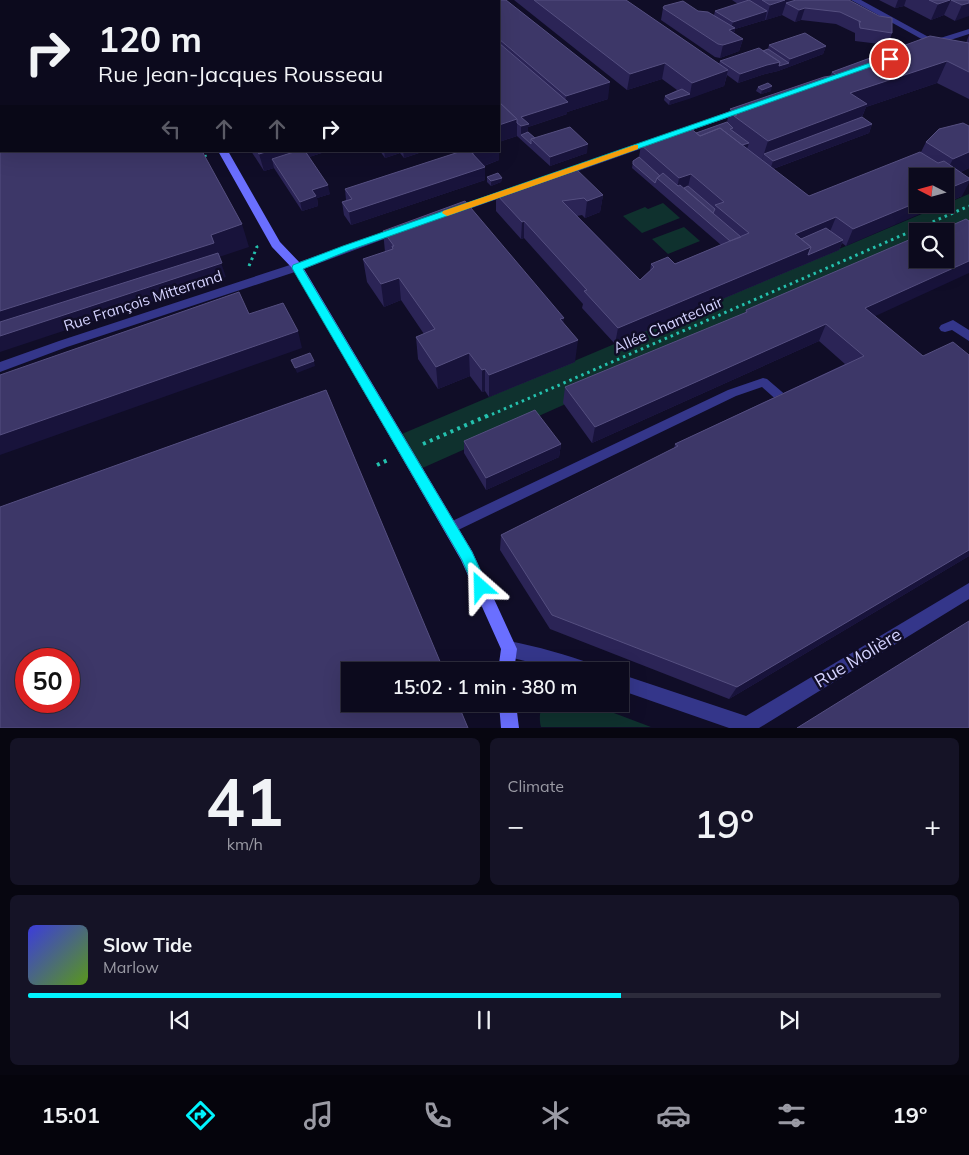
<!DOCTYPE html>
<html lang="en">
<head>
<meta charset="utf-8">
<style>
  :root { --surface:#0c0a1d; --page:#151326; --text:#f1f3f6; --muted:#9a9aa4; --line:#2c2b3b; --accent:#00f4fe }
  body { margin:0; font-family:Mulish,sans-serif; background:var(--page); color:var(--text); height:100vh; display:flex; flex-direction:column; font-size:19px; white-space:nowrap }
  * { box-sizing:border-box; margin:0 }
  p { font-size:16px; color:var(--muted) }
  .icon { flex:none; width:28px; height:28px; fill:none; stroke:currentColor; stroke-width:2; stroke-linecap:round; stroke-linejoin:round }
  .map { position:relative; height:728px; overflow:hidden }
  .details { display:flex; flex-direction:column; gap:10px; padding:10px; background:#070610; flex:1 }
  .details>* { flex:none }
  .top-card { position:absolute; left:0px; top:0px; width:500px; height:152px; box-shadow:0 5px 20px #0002,0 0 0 1px var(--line); background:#0c0a1d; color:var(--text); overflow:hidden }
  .needle { width:32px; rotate:276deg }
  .tools { position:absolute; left:909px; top:168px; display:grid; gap:10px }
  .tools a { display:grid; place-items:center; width:45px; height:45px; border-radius:0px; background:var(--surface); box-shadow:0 5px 20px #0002,0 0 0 1px var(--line); font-size:25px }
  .speed { position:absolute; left:15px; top:648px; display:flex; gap:10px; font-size:25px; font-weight:700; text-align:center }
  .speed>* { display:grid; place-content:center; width:65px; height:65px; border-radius:50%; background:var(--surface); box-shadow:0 5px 20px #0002,0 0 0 1px var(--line); line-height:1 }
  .speed .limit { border:8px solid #d22; background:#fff; color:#111 }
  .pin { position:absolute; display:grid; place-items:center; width:42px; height:42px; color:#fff; margin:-21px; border:2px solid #fff; border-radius:50%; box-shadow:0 1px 5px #0007 }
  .me { position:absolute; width:55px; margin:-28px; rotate:335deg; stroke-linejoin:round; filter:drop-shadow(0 0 4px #0008) }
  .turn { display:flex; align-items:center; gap:18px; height:105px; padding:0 15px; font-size:22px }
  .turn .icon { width:65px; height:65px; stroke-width:2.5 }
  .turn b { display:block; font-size:35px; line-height:42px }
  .lanes { display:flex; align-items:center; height:48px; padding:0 15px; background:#0003; justify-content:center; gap:25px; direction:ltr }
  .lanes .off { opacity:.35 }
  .big { font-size:38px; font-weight:600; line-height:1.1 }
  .details .card { flex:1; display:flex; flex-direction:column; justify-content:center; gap:8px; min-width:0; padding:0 18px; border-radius:8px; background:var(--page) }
  .details .dial { align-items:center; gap:0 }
  .dial b { font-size:65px; line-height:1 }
  .song { display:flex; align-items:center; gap:15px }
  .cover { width:60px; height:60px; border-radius:8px; background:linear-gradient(135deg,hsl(240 70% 55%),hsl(90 70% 35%)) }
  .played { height:5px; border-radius:2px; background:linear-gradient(90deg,var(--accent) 65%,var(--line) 65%) }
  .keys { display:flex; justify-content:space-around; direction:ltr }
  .heat { display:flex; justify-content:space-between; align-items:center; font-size:28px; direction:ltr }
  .details .tiles { flex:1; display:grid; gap:10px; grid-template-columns:1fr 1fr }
  .card:last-child { grid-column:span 2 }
  .trip { position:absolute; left:341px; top:662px; width:288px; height:50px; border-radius:0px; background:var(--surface); box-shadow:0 5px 20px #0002,0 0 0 1px var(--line); font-weight:600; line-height:50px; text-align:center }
  .dock { display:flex; height:80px; justify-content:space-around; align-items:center; background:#05040c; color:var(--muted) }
  .dock .icon { width:35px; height:35px }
  .dock .active { color:var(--accent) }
  .dock b { font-size:22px; color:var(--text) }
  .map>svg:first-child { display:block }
</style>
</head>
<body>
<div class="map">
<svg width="969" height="728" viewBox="0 0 969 728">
  <rect width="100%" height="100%" fill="#100d27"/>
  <path fill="#0f312e" d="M 969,194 L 969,224 L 945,231 L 918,231 L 917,247 L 418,470 L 397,436 Z
    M 663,203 L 680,218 L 642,233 L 623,216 L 645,207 L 648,209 Z
    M 684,227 L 700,241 L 668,254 L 652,239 Z
    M 545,704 L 565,704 L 568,709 L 573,704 L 590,704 L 651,727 L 541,727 C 539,720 539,709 545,704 Z"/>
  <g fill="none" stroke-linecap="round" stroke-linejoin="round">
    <path stroke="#24c1ae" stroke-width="2" stroke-dasharray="2 2.5" stroke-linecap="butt" d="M 217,1 L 221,0
      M 0,75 L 1,81
      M 203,151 L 207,158"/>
    <path stroke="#24c1ae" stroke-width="3" stroke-dasharray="2.5 4" stroke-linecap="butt" d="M 249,266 L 257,247 L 255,244
      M 486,417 L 969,206"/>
    <path stroke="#24c1ae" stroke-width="4" stroke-dasharray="3 4.5" stroke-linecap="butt" d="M 423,444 L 489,415
      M 377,465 L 390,459"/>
    <path fill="#34368a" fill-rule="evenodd" d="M 0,51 L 1,51 L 1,55 L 0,55 Z
      M 763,378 L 767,379 L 788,397 L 789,400 L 788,403 L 780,403 L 762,387 L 736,396 L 454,532 L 450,533 L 446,532 L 444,528 L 446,524 L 728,390 Z"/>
    <path fill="#34368a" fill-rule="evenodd" d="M 851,0 L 861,0 L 934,40 L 969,29 L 969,34 L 941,43 L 969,59 L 969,65 L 933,46 L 927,46 L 927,42 Z
      M 744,106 L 749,109 L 747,111 L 678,135 L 672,135 L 670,133 Z
      M 657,137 L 660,138 L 660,142 L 564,176 L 556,176 L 555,174 Z
      M 513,187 L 517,188 L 517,192 L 458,213 L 450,213 L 449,211 L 450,209 Z
      M 399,227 L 404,230 L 403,232 L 301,270 L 67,347 L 0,372 L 0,362 L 59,341 L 293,264 Z
      M 953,320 L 969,330 L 969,341 L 952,330 L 945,332 L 941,331 L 939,328 L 941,325 Z
      M 969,583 L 969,599 L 759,728 L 729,728 L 620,690 L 620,674 L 746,716 Z
      M 509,641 C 538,647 566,654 594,665 L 596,671 L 565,671 L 509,657 L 503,655 L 501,649 L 503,643 Z"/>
    <path fill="#6a6fff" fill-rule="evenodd" d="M 218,151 L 228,151 L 280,242 L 301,264 L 472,551 L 517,649 L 514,671 L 498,671 L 501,649 L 461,560 L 293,269 L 272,247 Z
      M 499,704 L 516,704 L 519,728 L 501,728 Z"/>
    <path stroke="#b75aff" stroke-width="12" d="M 129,1 L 133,0
      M 151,1 L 155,0
      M 0,43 L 1,42"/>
  </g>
  <path fill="#2b2456" d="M 435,0 L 506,0 L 608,99 L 567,112 L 567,114 L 528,127 L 528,132 L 535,138 L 587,153 L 550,166 L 517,136 L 499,142 L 499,1 L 436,1 Z
    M 514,0 L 626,0 L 719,64 L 720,61 L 768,49 L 769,45 L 826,46 L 823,54 L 778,71 L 765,74 L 738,83 L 727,75 L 724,86 L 669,105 L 664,100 L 665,96 L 677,90 L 662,79 L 627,90 Z
    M 732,0 L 849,0 L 892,33 L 888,45 L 855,41 L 855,33 L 836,24 L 801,20 L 795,22 L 782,15 L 735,29 L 734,33 L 743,39 L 739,51 L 720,58 L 715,57 L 661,20 L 663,8 L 698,11 L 714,15 L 715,11 L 738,4 Z
    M 879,0 L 969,0 L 955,21 L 944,15 L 931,20 L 904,6 L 895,8 Z
    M 969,35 L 969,99 L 937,83 L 866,107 L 862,117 L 872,124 L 869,133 L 773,169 L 809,196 L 921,152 L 926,142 L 969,126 L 969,168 L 961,172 L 962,196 L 945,203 L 945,176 L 846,246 L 842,243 L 839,250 L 615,344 L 582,308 L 583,304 L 524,238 L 521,239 L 496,211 L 496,194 L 603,195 L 600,212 L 585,218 L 582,215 L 577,216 L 640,280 L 650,271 L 651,264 L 673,263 L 676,263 L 721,245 L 632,168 L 633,161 L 639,157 L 641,145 L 696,133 L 727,122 L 730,109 L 830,76 L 832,72 L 966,43 Z
    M 758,87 L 771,91 L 761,94 L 756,91 Z
    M 499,144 L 499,160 L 484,166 L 485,180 L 351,225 L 344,215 L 342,202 L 346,200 L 345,189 L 459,152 L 457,151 L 499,151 Z
    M 251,151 L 328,151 L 309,157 L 330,194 L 317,198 L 318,206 L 302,211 L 274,168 L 264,171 Z
    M 380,151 L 419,151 L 419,153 L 404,158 L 400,153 L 385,158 Z
    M 487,177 L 502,178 L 501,182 L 491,186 L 487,182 Z
    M 383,231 L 563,323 L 575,362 L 489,397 L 485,391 L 482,392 L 470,376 L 438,389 L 418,359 L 416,337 L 424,334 L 401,300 L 384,307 L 367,282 L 363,259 L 385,252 Z
    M 746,310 L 875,316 L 923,356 L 969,355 L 969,556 L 729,699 L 550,629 L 500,550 L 501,535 L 674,449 L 675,444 L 845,364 L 819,341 L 592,443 L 563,403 L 565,387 L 745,313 Z
    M 464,441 L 561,444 L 559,457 L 486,490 L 464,453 Z"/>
  <path fill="#18133b" d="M 11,0 L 25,0 L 26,1 L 9,1 Z
    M 785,0 L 820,0 L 805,8 L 801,20 L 795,22 L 799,10 L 786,3 L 782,15 L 766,20 L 770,5 Z
    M 898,0 L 906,0 L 904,6 L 895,8 Z
    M 951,0 L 944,15 L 931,20 L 938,4 Z
    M 969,3 L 969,16 L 955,21 L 962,5 Z
    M 0,4 L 1,4 L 1,17 L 0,18 Z
    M 767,11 L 765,20 L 735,29 L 732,41 L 729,30 L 731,29 L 733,22 Z
    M 743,39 L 739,51 L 720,58 L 723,45 Z
    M 826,46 L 823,54 L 778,71 L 765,74 L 738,83 L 740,74 L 767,65 L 780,62 L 789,63 L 790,59 Z
    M 947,61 L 937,83 L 866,107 L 858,126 L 764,154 L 761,163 L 768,141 L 850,93 Z
    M 665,63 L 662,79 L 627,90 L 630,74 Z
    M 728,70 L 724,86 L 689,99 L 692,83 Z
    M 610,82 L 608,99 L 567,112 L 567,114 L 528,127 L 528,137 L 521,135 L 521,139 L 521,117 L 565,102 L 566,96 Z
    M 772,86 L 771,91 L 761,94 L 762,90 Z
    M 690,94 L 689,99 L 669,105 L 670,100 Z
    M 517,119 L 517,136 L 499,142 L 499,125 Z
    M 872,124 L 869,133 L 770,170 L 773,161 Z
    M 749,143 L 746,152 L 734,148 Z
    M 499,144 L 499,160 L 475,169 L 474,152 L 477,151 L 499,151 Z
    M 588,144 L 587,153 L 550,166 L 550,157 Z
    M 269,151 L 328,151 L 277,167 L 272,159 L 274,168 L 264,171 L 259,154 Z
    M 384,151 L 400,151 L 400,153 L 385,158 Z
    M 403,151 L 419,151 L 419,153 L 404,158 Z
    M 969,152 L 969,168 L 945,180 L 944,176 L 953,159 Z
    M 485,167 L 485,180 L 351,225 L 349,212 Z
    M 691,174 L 687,191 L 676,195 L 679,178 Z
    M 502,178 L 501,182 L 491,186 L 491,181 Z
    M 969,180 L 969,183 L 962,196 L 945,203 L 945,190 Z
    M 328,185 L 330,194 L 317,198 L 318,206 L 302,211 L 300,202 L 312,190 Z
    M 603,195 L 600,212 L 585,218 L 587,201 Z
    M 918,202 L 918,204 L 943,204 L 846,246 L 853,229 Z
    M 836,217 L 829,234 L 798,247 L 795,234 Z
    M 524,221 L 524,238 L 521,239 L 522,222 Z
    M 242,224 L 249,247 L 219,257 L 226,277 L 0,352 L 0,311 L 211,235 Z
    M 843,240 L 839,250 L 615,344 L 618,328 L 811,247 Z
    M 969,261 L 969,273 L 856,325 L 865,308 Z
    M 399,278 L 401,300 L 384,307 L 381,284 Z
    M 564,318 L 562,340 L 560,319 Z
    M 826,324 L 819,341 L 592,443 L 595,427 Z
    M 298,331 L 302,348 L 0,455 L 0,435 Z
    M 578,340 L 575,362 L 489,397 L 489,375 Z
    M 469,353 L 470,376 L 438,389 L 436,367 Z
    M 314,361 L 315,366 L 297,373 L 295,368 Z
    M 485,369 L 485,391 L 482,392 L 482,370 Z
    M 561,444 L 559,457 L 486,490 L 486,478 Z
    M 969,550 L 969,556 L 729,699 L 737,687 Z"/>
  <path fill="#3d3768" stroke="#554f80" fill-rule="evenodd" d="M 0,0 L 11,0 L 9,1 L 1,1 L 1,4 L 0,4 Z
    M 229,0 L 255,0 L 256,1 L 230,1 Z
    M 293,0 L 384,0 L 386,1 L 294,1 Z
    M 452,0 L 506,0 L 610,82 L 566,96 L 499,39 L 499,1 L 453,1 Z
    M 534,0 L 626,0 L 728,70 L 692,83 L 665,63 L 630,74 Z
    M 749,0 L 767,11 L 733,22 L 715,11 Z
    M 762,0 L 785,0 L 770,5 Z
    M 796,0 L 849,0 L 879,16 L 892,18 L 892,33 L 860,28 L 859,21 L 861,22 L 840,12 L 805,8 L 799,10 L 786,3 Z
    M 929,0 L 950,0 L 938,4 Z
    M 951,0 L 969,0 L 969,3 L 962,5 Z
    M 683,1 L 698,11 L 708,12 L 735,28 L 729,30 L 743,39 L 723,45 L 718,44 L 663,8 L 664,6 Z
    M 805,33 L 826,46 L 790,59 L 769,45 Z
    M 930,36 L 969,43 L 969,72 L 947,61 L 850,93 L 867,104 L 768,141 L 734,116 L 737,115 L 730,109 L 824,77 L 837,75 L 832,72 Z
    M 499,43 L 568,102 L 521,117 L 529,124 L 521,126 L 517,123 L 517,119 L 499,102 Z
    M 759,48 L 780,62 L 767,65 L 740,74 L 720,61 Z
    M 768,49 L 789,63 L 779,66 L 780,62 L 763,51 Z
    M 768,83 L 772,86 L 762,90 L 758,87 Z
    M 682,89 L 690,94 L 670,100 L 665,96 Z
    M 499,102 L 517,119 L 499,125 Z
    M 862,117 L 872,124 L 773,161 L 764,154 Z
    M 0,118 L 1,118 L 1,151 L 202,151 L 242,224 L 211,235 L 214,243 L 0,311 Z
    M 727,122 L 733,128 L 730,129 L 749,143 L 742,145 L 720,128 L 700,136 L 696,133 Z
    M 963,123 L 969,126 L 969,152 L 953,159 L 926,142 L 939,129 Z
    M 570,127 L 588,144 L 550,157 L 531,139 Z
    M 690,128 L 700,136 L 720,128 L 809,196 L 920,152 L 938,163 L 944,161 L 969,178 L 969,180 L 945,190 L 945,176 L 918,176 L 918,202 L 853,229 L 836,217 L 795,234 L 811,247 L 618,328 L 584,291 L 587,290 L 524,221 L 522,222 L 496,194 L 574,167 L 603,195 L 587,201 L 584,198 L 562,201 L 640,280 L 654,267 L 651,264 L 668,257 L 675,264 L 749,233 L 715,205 L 724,202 L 691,174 L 679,178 L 641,145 Z
    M 528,132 L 535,138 L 531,139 L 531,144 L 521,135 Z
    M 257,151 L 269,151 L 259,154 Z
    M 297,151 L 305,151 L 328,185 L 312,190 L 316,196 L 300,202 L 272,159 Z
    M 462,151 L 470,151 L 485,167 L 349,212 L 342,202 L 352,199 L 345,189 Z
    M 639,157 L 660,176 L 657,178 L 655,183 L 633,164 L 633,161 Z
    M 498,173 L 502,178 L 491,181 L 487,177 Z
    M 663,173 L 678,186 L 680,185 L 741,237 L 730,241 L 657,178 Z
    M 688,186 L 715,209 L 713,213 L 684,188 Z
    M 465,201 L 564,318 L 560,319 L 578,340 L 489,375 L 485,369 L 482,370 L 469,353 L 436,367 L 416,337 L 435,329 L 399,278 L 381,284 L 363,259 L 393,249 L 392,246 L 394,246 L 383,231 Z
    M 966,219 L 969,221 L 969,261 L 865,308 L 923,356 L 953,342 L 969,355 L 969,550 L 737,687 L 552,615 L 501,535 L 678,446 L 675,444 L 864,356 L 826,324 L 595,427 L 565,387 L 747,312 L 746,310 L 918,236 L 918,259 L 945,259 L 945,231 L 928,231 L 936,228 L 939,231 Z
    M 826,228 L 843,240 L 808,255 L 811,247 L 801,239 Z
    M 218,253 L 222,263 L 0,336 L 0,322 Z
    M 239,292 L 249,314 L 283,303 L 298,331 L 0,435 L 0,375 Z
    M 310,353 L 314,361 L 295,368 L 291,360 Z
    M 326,390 L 444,671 L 350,671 L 350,704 L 458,704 L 468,728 L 0,728 L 0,507 ZM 26,659 L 69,659 L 69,701 L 26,701 Z
    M 535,410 L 561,444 L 486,478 L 464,441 Z
    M 969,621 L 969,728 L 797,728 Z"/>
  <path fill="#00f4fe" stroke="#009fa5" d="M 887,57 L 893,59 L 350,250 L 303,269 L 472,552 L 488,587 L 486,592 L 481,594 L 476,592 L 462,560 L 292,268 L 293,265 L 343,246 Z"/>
  <path fill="#f59e0b" d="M 635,145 L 638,145 L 638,149 L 450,215 L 447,216 L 442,213 L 443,211 Z"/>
  <g text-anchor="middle" stroke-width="5" stroke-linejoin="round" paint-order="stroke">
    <g font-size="15" fill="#d5d3ff" stroke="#100d27">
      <text transform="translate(143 301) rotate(-18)" y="5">Rue François Mitterrand</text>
      <text transform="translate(668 325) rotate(-24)" y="5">Allée Chanteclair</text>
    </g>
    <g font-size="18" fill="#d5d3ff" stroke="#100d27">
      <text transform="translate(858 658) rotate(-31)" y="6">Rue Molière</text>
    </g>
  </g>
</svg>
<div class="tools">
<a><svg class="needle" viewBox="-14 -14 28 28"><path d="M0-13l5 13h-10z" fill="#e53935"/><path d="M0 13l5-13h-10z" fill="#9a9aa4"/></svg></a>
<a><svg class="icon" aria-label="search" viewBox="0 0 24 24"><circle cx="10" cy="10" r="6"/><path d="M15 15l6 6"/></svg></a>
</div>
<div class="speed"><div class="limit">50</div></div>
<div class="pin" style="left:890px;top:59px;background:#d93025"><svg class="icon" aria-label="arrive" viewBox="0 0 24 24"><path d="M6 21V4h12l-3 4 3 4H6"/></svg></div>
<svg class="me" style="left:481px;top:587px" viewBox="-20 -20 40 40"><path d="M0-17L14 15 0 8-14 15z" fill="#00f4fe" stroke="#fff" stroke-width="4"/></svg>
<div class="trip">15:02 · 1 min · 380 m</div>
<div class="top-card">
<div class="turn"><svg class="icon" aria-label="right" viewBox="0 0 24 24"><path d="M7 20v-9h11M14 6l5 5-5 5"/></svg><div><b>120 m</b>Rue Jean-Jacques Rousseau</div></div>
<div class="lanes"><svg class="icon off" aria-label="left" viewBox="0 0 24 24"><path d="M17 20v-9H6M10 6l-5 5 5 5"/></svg><svg class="icon off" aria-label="ahead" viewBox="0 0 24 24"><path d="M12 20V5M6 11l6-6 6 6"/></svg><svg class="icon off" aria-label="ahead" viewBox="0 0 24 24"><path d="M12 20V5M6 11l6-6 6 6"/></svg><svg class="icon" aria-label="right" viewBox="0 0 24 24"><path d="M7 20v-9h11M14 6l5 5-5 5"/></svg></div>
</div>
</div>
<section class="details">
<div class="tiles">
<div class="card dial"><b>41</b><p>km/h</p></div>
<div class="card"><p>Climate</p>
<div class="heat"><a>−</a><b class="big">19°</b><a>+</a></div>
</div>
<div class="card">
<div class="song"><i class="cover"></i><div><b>Slow Tide</b><p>Marlow</p></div></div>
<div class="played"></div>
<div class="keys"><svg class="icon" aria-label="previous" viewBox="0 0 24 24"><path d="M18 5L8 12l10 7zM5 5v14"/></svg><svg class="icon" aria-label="pause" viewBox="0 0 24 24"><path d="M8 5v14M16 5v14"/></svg><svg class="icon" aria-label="next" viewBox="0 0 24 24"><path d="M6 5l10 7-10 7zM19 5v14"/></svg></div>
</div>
</div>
</section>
<nav class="dock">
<b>15:01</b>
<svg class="icon active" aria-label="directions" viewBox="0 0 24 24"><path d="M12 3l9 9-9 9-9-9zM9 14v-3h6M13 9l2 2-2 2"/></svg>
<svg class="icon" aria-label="music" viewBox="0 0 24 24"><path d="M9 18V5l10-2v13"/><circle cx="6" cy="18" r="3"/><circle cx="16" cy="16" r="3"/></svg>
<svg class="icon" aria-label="phone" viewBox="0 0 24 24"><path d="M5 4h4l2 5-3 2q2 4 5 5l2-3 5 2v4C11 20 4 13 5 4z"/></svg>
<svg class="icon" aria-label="climate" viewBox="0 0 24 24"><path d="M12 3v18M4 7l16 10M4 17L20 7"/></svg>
<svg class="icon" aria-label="car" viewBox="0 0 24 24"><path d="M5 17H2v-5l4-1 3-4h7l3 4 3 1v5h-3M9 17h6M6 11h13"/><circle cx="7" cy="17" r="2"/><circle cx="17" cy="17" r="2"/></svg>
<svg class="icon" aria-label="filters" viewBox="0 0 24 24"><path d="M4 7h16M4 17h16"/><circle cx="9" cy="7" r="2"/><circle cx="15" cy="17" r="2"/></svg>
<b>19°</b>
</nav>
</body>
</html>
